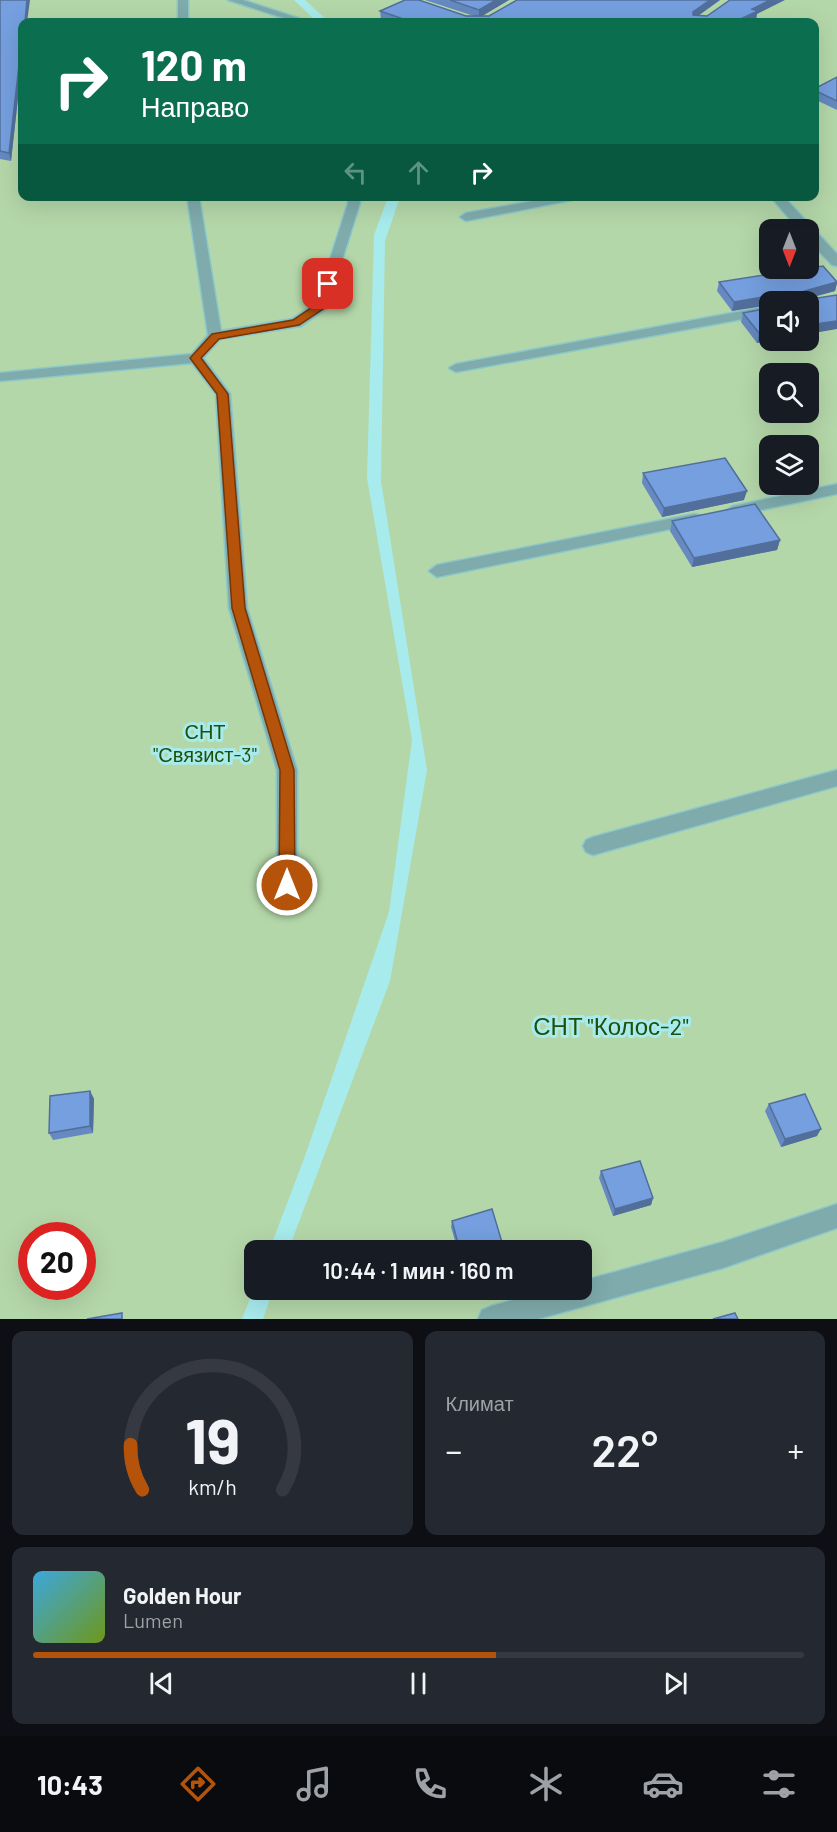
<!DOCTYPE html>
<html lang="ru">
<head>
<meta charset="utf-8">
<style>
  :root { --surface:#171b24; --page:#242831; --text:#f1f3f6; --muted:#9ea1a6; --line:#363941; --accent:#b45309 }
  body { margin:0; font-family:Barlow,sans-serif; background:var(--page); color:var(--text); height:100vh; display:flex; flex-direction:column; font-size:22px; white-space:nowrap }
  * { box-sizing:border-box; margin:0 }
  p { font-size:20px; color:var(--muted) }
  .icon { flex:none; width:33px; height:33px; fill:none; stroke:currentColor; stroke-width:2; stroke-linecap:round; stroke-linejoin:round }
  .map { position:relative; height:1319px; overflow:hidden }
  .sheet { display:flex; flex-direction:column; gap:12px; padding:12px; background:#0d0f14; flex:1 }
  .sheet>* { flex:none }
  .banner { position:absolute; left:18px; top:18px; width:801px; height:183px; border-radius:12px; box-shadow:0 6px 24px #0002; background:#0b6e4f; color:#fff; overflow:hidden }
  .needle { width:39px; rotate:180deg }
  .tools { position:absolute; left:759px; top:219px; display:grid; gap:12px }
  .tools a { display:grid; place-items:center; width:60px; height:60px; border-radius:12px; background:var(--surface); box-shadow:0 6px 24px #0002; font-size:30px }
  .speed { position:absolute; left:18px; top:1222px; display:flex; gap:12px; font-size:30px; font-weight:700; text-align:center }
  .speed>* { display:grid; place-content:center; width:78px; height:78px; border-radius:50%; background:var(--surface); box-shadow:0 6px 24px #0002; line-height:1 }
  .speed .limit { border:9px solid #d22; background:#fff; color:#111 }
  .pin { position:absolute; display:grid; place-items:center; width:51px; height:51px; color:#fff; margin:-26px; border-radius:12px; box-shadow:0 3px 9px #0006 }
  .me { position:absolute; width:66px; margin:-33px; rotate:0deg; stroke-linejoin:round; filter:drop-shadow(0 0 4px #0008) }
  .turn { display:flex; align-items:center; gap:21px; height:126px; padding:0 24px; font-size:27px }
  .turn .icon { width:78px; height:78px; stroke-width:2.5 }
  .turn b { display:block; font-size:42px; line-height:51px }
  .lanes { display:flex; align-items:center; height:57px; padding:0 24px; background:#0003; justify-content:center; gap:30px; direction:ltr }
  .lanes .off { opacity:.35 }
  .big { font-size:45px; font-weight:600; line-height:1.1 }
  .sheet .widget { flex:1; display:flex; flex-direction:column; justify-content:center; gap:9px; min-width:0; padding:0 21px; border-radius:12px; background:var(--page) }
  .sheet .dial { align-items:center; gap:0 }
  .dial svg { height:156px; overflow:visible; fill:none; stroke:var(--line); stroke-width:7; stroke-linecap:round; text-anchor:middle }
  .dial text { fill:var(--text); stroke:none }
  .song { display:flex; align-items:center; gap:18px }
  .cover { width:72px; height:72px; border-radius:9px; background:linear-gradient(135deg,hsl(200 70% 55%),hsl(80 70% 35%)) }
  .played { height:6px; border-radius:3px; background:linear-gradient(90deg,var(--accent) 60%,var(--line) 60%) }
  .keys { display:flex; justify-content:space-around; direction:ltr }
  .heat { display:flex; justify-content:space-between; align-items:center; font-size:33px; direction:ltr }
  .sheet .tiles { flex:1; display:grid; gap:12px; grid-template-columns:1fr 1fr }
  .widget:last-child { grid-column:span 2 }
  .trip { position:absolute; left:244px; top:1240px; width:348px; height:60px; border-radius:12px; background:var(--surface); box-shadow:0 6px 24px #0002; font-weight:600; line-height:60px; text-align:center }
  .tab-bar { display:flex; height:96px; justify-content:space-around; align-items:center; background:#090b0e; color:var(--muted) }
  .tab-bar .icon { width:42px; height:42px }
  .tab-bar .on { color:var(--accent) }
  .tab-bar b { font-size:27px; color:var(--text) }
  .map>svg:first-child { display:block }
</style>
</head>
<body>
<div class="map">
<svg width="837" height="1319" viewBox="0 0 837 1319">
  <rect width="100%" height="100%" fill="#a7ebed"/>
  <path fill="#b4d7a9" fill-rule="evenodd" d="M 0,0 L 294,0 L 317,22 L 22,22 L 22,196 L 388,197 L 374,235 L 367,478 L 412,740 L 389,912 L 305,1156 L 269,1251 L 255,1251 L 255,1286 L 242,1319 L 0,1319 ZM 32,1236 L 82,1236 L 82,1287 L 32,1287 Z
    M 305,0 L 837,0 L 837,1319 L 263,1319 L 273,1290 L 582,1290 L 582,1251 L 288,1251 L 390,981 L 427,770 L 381,481 L 385,241 L 400,197 L 814,196 L 814,22 L 329,22 ZM 770,230 L 808,230 L 808,268 L 770,268 ZM 770,302 L 808,302 L 808,340 L 770,340 ZM 770,374 L 808,374 L 808,412 L 770,412 ZM 770,446 L 808,446 L 808,484 L 770,484 Z"/>
  <g fill="none" stroke-linecap="round" stroke-linejoin="round">
    <g stroke="#8cc8ca" stroke-width="3">
      <path id="lane" d="M 178,0 L 188,0 L 188,22 L 178,22 Z
        M 228,0 L 243,0 L 310,22 L 296,22 Z
        M 187,196 L 199,196 L 221,331 L 292,319 L 316,303 L 348,203 L 347,196 L 359,196 L 360,203 L 327,308 L 301,326 L 220,339 L 203,358 L 230,394 L 247,608 L 297,770 L 297,885 L 294,891 L 287,894 L 280,891 L 277,885 L 277,770 L 229,608 L 216,394 L 192,363 L 0,381 L 0,373 L 192,354 L 208,335 Z
        M 562,196 L 592,196 L 466,221 L 460,217 L 466,213 Z
        M 770,196 L 783,196 L 837,254 L 837,266 L 832,265 L 808,240 L 808,230 L 799,230 Z
        M 770,306 L 770,314 L 456,372 L 449,368 L 456,364 Z
        M 837,484 L 837,494 L 733,516 L 725,511 L 733,506 Z
        M 694,514 L 700,515 L 702,519 L 700,523 L 437,577 L 429,571 L 437,565 Z
        M 837,770 L 837,786 L 593,855 L 586,852 L 583,846 L 586,840 L 593,837 Z
        M 837,1204 L 837,1228 L 723,1268 L 538,1319 L 478,1319 L 482,1310 L 491,1306 L 549,1290 L 582,1290 L 582,1281 L 723,1242 Z"/>
    </g>
    <use href="#lane" fill="#7fabac" fill-rule="evenodd"/>
  </g>
  <path fill="#6589c0" d="M 0,0 L 22,22 L 22,62 L 11,161 L 0,159 Z
    M 425,0 L 509,0 L 481,16 L 489,16 L 517,0 L 720,0 L 698,16 L 757,14 L 756,19 L 749,22 L 391,22 L 381,19 L 380,11 L 474,16 Z
    M 837,77 L 837,110 L 814,99 L 814,89 Z
    M 719,282 L 837,282 L 837,284 L 835,291 L 810,298 L 808,302 L 770,302 L 732,311 L 717,291 Z
    M 743,313 L 770,340 L 757,343 L 741,322 Z
    M 643,473 L 744,500 L 662,517 L 642,483 Z
    M 672,521 L 780,540 L 777,550 L 692,567 L 670,531 Z
    M 90,1091 L 94,1099 L 93,1133 L 53,1140 L 49,1133 Z
    M 769,1104 L 817,1136 L 781,1147 L 765,1111 Z
    M 601,1171 L 653,1198 L 651,1205 L 613,1216 L 599,1178 Z
    M 452,1221 L 504,1249 L 503,1251 L 458,1251 L 451,1227 Z"/>
  <path fill="#526f9c" d="M 27,0 L 30,0 L 27,22 L 25,22 Z
    M 496,0 L 509,0 L 479,18 L 479,10 Z
    M 710,0 L 720,0 L 692,20 L 693,12 Z
    M 770,0 L 785,0 L 757,14 L 756,19 L 749,22 L 734,22 L 752,9 Z
    M 22,39 L 22,62 L 11,161 L 9,153 Z
    M 837,282 L 835,291 L 801,300 L 804,291 Z
    M 774,295 L 772,302 L 770,302 L 770,305 L 732,311 L 734,302 Z
    M 837,321 L 837,329 L 808,334 L 808,325 Z
    M 770,332 L 770,340 L 757,343 L 759,333 Z
    M 747,491 L 744,500 L 662,517 L 664,508 Z
    M 780,540 L 777,550 L 692,567 L 694,558 Z
    M 90,1091 L 94,1099 L 93,1133 L 90,1126 Z
    M 821,1129 L 817,1136 L 781,1147 L 785,1139 Z
    M 653,1198 L 651,1205 L 613,1216 L 615,1209 Z"/>
  <path fill="#759fdf" stroke="#526f9c" stroke-width="1.5" d="M 0,0 L 27,0 L 25,22 L 22,22 L 22,39 L 9,153 L 0,151 Z
    M 405,0 L 419,0 L 466,16 L 489,16 L 517,0 L 710,0 L 693,12 L 693,15 L 707,16 L 730,0 L 770,0 L 752,9 L 758,11 L 734,22 L 662,22 L 657,20 L 654,22 L 412,22 L 380,11 Z
    M 450,0 L 496,0 L 479,10 Z
    M 226,19 L 226,22 L 166,22 Z
    M 294,20 L 295,22 L 260,22 Z
    M 837,77 L 837,101 L 814,90 L 814,89 Z
    M 823,266 L 837,282 L 804,291 L 803,295 L 808,295 L 811,299 L 837,295 L 837,321 L 808,325 L 808,302 L 773,302 L 774,295 L 734,302 L 719,282 Z
    M 770,308 L 770,332 L 759,333 L 743,313 Z
    M 725,458 L 747,491 L 664,508 L 643,473 Z
    M 755,504 L 780,540 L 694,558 L 672,521 Z
    M 90,1091 L 90,1126 L 49,1133 L 50,1096 Z
    M 805,1094 L 821,1129 L 785,1139 L 769,1104 Z
    M 640,1161 L 653,1198 L 615,1209 L 601,1171 Z
    M 492,1209 L 504,1249 L 496,1251 L 460,1251 L 452,1221 Z
    M 122,1313 L 122,1319 L 87,1319 Z
    M 735,1313 L 738,1319 L 713,1319 Z"/>
  <path fill="#b45309" stroke="#753606" stroke-width="1.5" d="M 325,282 L 334,284 L 326,307 L 299,325 L 219,339 L 201,358 L 228,394 L 245,608 L 294,770 L 295,885 L 293,890 L 281,890 L 279,885 L 280,770 L 232,608 L 217,394 L 190,358 L 212,334 L 293,320 L 318,303 Z"/>
  <g text-anchor="middle" stroke-width="6" stroke-linejoin="round" paint-order="stroke">
    <g font-size="20" fill="#1f4f0b" stroke="#a7ebed">
      <text x="205" y="739">СНТ<tspan x="205" dy="23">"Связист-3"</tspan></text>
    </g>
    <g font-size="24" fill="#1f4f0b" stroke="#a7ebed">
      <text x="611" y="1035">СНТ "Колос-2"</text>
    </g>
  </g>
</svg>
<div class="tools">
<a><svg class="needle" viewBox="-14 -14 28 28"><path d="M0-13l5 13h-10z" fill="#e53935"/><path d="M0 13l5-13h-10z" fill="#9ea1a6"/></svg></a>
<a><svg class="icon" aria-label="sound" viewBox="0 0 24 24"><path d="M4 9h4l5-4v14l-5-4H4zM17 9q2 3 0 6"/></svg></a>
<a><svg class="icon" aria-label="search" viewBox="0 0 24 24"><circle cx="10" cy="10" r="6"/><path d="M15 15l6 6"/></svg></a>
<a><svg class="icon" aria-label="layers" viewBox="0 0 24 24"><path d="M12 4l9 5-9 5-9-5zM3 14l9 5 9-5"/></svg></a>
</div>
<div class="speed"><div class="limit">20</div></div>
<div class="pin" style="left:328px;top:284px;background:#d93025"><svg class="icon" aria-label="arrive" viewBox="0 0 24 24"><path d="M6 21V4h12l-3 4 3 4H6"/></svg></div>
<svg class="me" style="left:287px;top:885px" viewBox="-20 -20 40 40"><circle r="17" fill="#b45309" stroke="#fff" stroke-width="3"/><path d="M0-11L8 9 0 5-8 9z" fill="#fff"/></svg>
<div class="trip">10:44 · 1 мин · 160 m</div>
<div class="banner">
<div class="turn"><svg class="icon" aria-label="right" viewBox="0 0 24 24"><path d="M7 20v-9h11M14 6l5 5-5 5"/></svg><div><b>120 m</b>Направо</div></div>
<div class="lanes"><svg class="icon off" aria-label="left" viewBox="0 0 24 24"><path d="M17 20v-9H6M10 6l-5 5 5 5"/></svg><svg class="icon off" aria-label="ahead" viewBox="0 0 24 24"><path d="M12 20V5M6 11l6-6 6 6"/></svg><svg class="icon" aria-label="right" viewBox="0 0 24 24"><path d="M7 20v-9h11M14 6l5 5-5 5"/></svg></div>
</div>
</div>
<section class="sheet">
<div class="tiles">
<div class="widget dial"><svg viewBox="0 0 100 80">
<path d="M14 69A42 42 0 1 1 86 69"/>
<path d="M14 69A42 42 0 0 1 8 46" stroke="#b45309"/>
<text x="50" y="56" font-size="32" font-weight="700">19</text>
<text x="50" y="72" font-size="11">km/h</text>
</svg></div>
<div class="widget"><p>Климат</p>
<div class="heat"><a>−</a><b class="big">22°</b><a>+</a></div>
</div>
<div class="widget">
<div class="song"><i class="cover"></i><div><b>Golden Hour</b><p>Lumen</p></div></div>
<div class="played"></div>
<div class="keys"><svg class="icon" aria-label="previous" viewBox="0 0 24 24"><path d="M18 5L8 12l10 7zM5 5v14"/></svg><svg class="icon" aria-label="pause" viewBox="0 0 24 24"><path d="M8 5v14M16 5v14"/></svg><svg class="icon" aria-label="next" viewBox="0 0 24 24"><path d="M6 5l10 7-10 7zM19 5v14"/></svg></div>
</div>
</div>
</section>
<nav class="tab-bar">
<b>10:43</b>
<svg class="icon on" aria-label="directions" viewBox="0 0 24 24"><path d="M12 3l9 9-9 9-9-9zM9 14v-3h6M13 9l2 2-2 2"/></svg>
<svg class="icon" aria-label="music" viewBox="0 0 24 24"><path d="M9 18V5l10-2v13"/><circle cx="6" cy="18" r="3"/><circle cx="16" cy="16" r="3"/></svg>
<svg class="icon" aria-label="phone" viewBox="0 0 24 24"><path d="M5 4h4l2 5-3 2q2 4 5 5l2-3 5 2v4C11 20 4 13 5 4z"/></svg>
<svg class="icon" aria-label="climate" viewBox="0 0 24 24"><path d="M12 3v18M4 7l16 10M4 17L20 7"/></svg>
<svg class="icon" aria-label="car" viewBox="0 0 24 24"><path d="M5 17H2v-5l4-1 3-4h7l3 4 3 1v5h-3M9 17h6M6 11h13"/><circle cx="7" cy="17" r="2"/><circle cx="17" cy="17" r="2"/></svg>
<svg class="icon" aria-label="filters" viewBox="0 0 24 24"><path d="M4 7h16M4 17h16"/><circle cx="9" cy="7" r="2"/><circle cx="15" cy="17" r="2"/></svg>
</nav>
</body>
</html>
